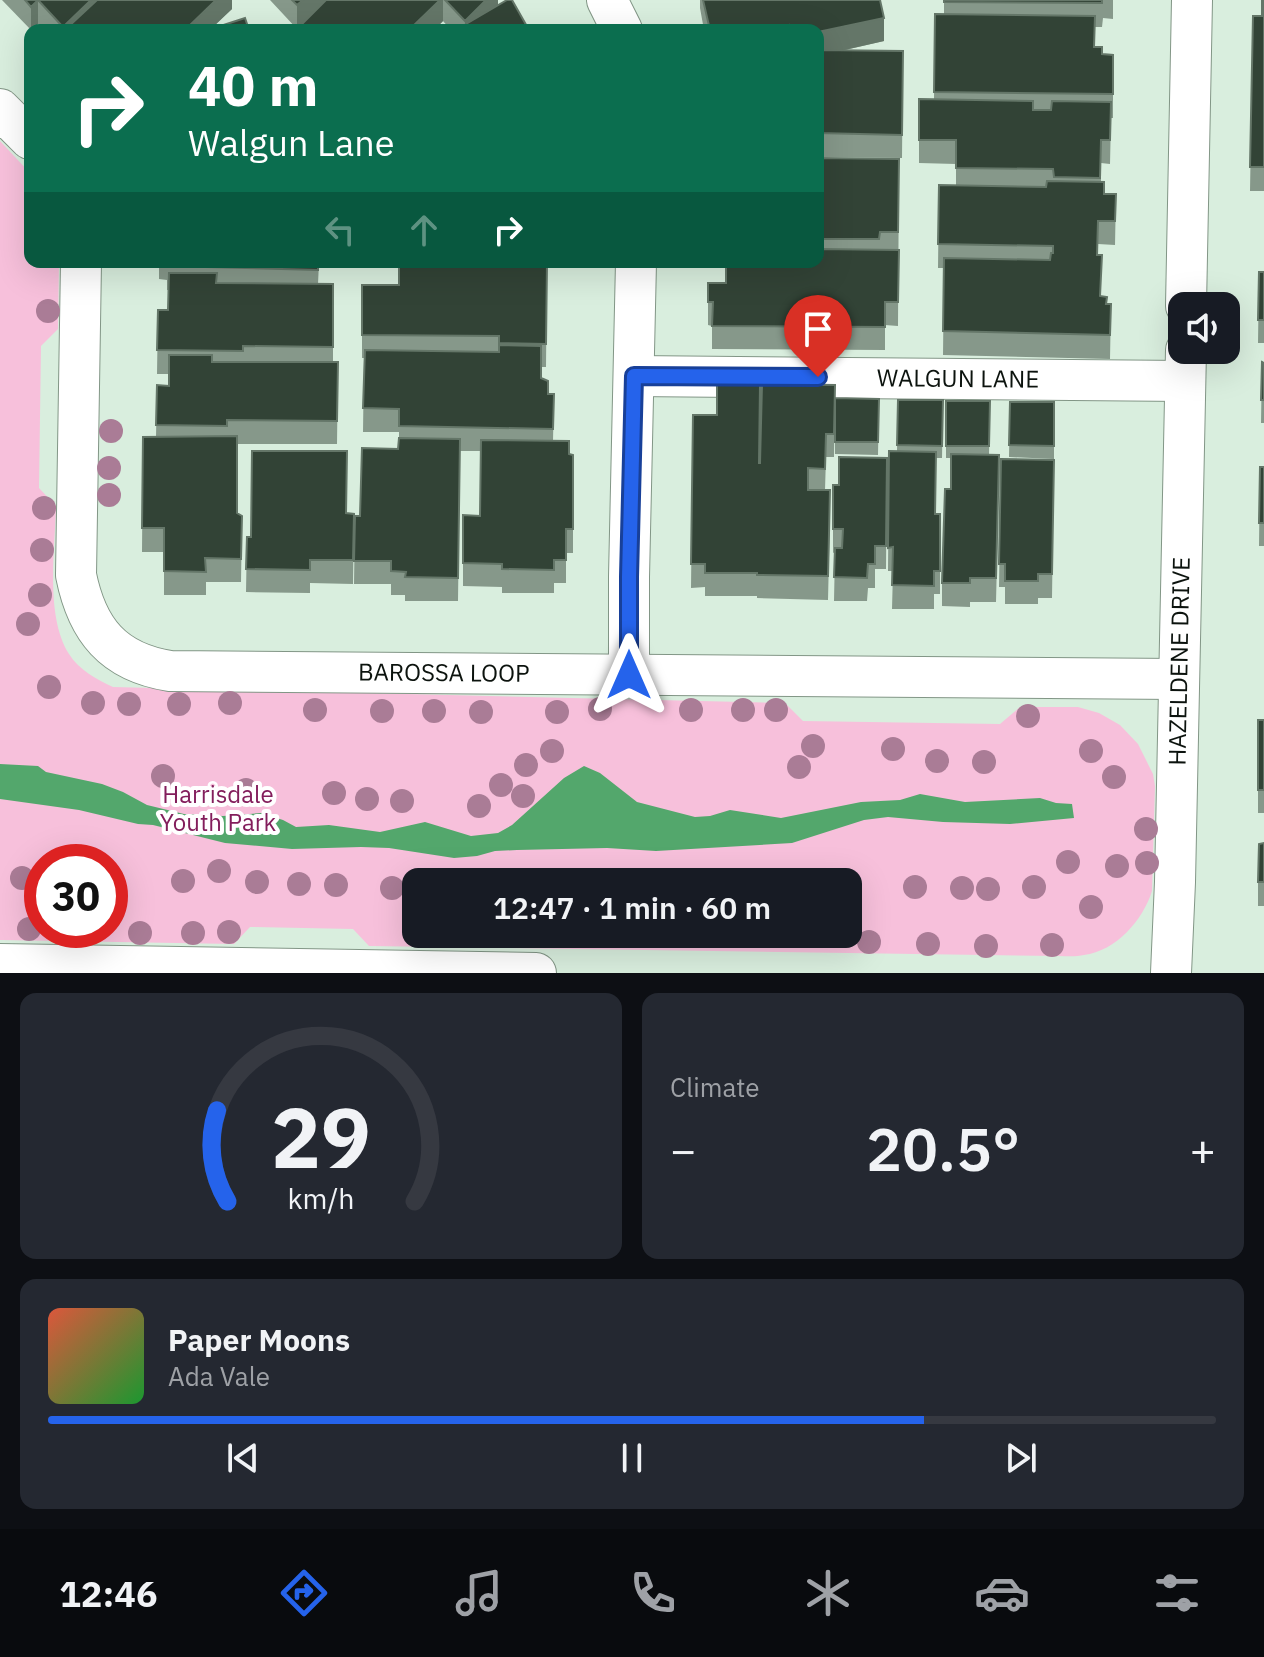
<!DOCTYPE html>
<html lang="en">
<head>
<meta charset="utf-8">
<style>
  :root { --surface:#171b24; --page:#242831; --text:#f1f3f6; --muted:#9ea1a6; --line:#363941; --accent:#2563eb }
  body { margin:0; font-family:"IBM Plex Sans",sans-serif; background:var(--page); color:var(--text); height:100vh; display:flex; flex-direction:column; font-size:30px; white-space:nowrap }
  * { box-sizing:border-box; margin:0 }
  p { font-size:26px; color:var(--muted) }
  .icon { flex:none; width:44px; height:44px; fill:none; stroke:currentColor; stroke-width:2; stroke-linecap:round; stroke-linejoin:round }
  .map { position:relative; height:973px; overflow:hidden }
  .drawer { display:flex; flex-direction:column; gap:20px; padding:20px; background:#0d0f14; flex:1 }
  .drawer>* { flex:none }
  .top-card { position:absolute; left:24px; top:24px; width:800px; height:244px; border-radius:16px; box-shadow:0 8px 32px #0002; background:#0b6e4f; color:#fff; overflow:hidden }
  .controls { position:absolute; left:1168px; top:292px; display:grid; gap:16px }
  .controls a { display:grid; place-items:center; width:72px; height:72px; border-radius:16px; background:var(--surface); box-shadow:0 8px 32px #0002; font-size:40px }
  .speed { position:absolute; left:24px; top:844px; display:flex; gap:16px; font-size:40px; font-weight:700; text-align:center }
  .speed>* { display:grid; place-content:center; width:104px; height:104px; border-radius:50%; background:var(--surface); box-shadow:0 8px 32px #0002; line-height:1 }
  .speed .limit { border:12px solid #d22; background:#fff; color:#111 }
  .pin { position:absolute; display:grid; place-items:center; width:68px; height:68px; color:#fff; margin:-82px -34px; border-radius:50% 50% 50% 0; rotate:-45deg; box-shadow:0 0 8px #0007 }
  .pin .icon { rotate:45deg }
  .me { position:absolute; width:88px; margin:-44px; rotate:0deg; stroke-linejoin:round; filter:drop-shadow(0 0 6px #0008) }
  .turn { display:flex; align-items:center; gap:28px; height:168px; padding:0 32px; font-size:36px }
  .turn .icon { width:104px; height:104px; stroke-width:2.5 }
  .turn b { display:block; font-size:56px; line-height:68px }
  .lanes { display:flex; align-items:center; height:76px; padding:0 32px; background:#0003; justify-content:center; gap:40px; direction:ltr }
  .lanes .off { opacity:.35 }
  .big { font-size:60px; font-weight:600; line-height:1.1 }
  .drawer .card { flex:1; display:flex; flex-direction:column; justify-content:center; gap:12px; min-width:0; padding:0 28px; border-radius:16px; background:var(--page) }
  .drawer .dial { align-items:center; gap:0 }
  .dial svg { height:208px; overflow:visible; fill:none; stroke:var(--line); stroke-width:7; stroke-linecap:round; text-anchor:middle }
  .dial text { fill:var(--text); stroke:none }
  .song { display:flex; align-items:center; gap:24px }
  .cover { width:96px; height:96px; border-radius:12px; background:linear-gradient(135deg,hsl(10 70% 55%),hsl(130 70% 35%)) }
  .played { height:8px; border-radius:4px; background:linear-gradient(90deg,var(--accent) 75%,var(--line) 75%) }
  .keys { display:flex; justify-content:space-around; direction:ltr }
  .heat { display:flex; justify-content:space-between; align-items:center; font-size:44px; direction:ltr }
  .drawer .tiles { flex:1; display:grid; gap:20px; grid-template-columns:1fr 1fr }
  .card:last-child { grid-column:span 2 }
  .trip { position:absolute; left:402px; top:868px; width:460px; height:80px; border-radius:16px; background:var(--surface); box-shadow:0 8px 32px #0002; font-weight:600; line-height:80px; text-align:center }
  .dock { display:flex; height:128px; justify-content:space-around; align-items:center; background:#090b0e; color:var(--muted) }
  .dock .icon { width:56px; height:56px }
  .dock .on { color:var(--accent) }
  .dock b { font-size:36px; color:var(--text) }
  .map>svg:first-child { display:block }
</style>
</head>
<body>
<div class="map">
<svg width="1264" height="973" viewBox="0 0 1264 973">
  <rect width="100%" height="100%" fill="#d9eede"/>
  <path fill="#f7c0db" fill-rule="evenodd" d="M 0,141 L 30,173 L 30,262 L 59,262 L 58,329 L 41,346 L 39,488 L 56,506 C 55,550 45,616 69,654 C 79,670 96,679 113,687 L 785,703 L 803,721 L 1000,724 L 1020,707 L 1078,707 L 1099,713 L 1120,725 L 1138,744 L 1153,774 L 1155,786 L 1152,891 C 1143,920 1116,951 1084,955 C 1076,957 1066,956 1058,956 L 369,946 L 353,929 L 250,927 L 234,944 L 0,940 ZM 42,862 L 110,862 L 110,930 L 42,930 ZM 416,882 L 848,882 L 848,934 L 416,934 Z"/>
  <path fill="#53a76c" d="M 0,764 L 38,766 L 46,772 L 102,784 L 123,792 L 147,805 L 184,814 L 223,816 L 261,813 L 283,820 L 296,827 L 329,825 L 380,832 L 425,822 L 471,836 L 498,833 L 512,825 L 564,778 L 584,766 L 600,773 L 637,802 L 695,817 L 710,816 L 730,810 L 781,818 L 861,802 L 900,800 L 920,794 L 965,802 L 1040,798 L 1056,803 L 1072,804 L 1074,818 L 1010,824 L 943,822 L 888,817 L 864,820 L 792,843 L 656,851 L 607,848 L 517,850 L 495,851 L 477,856 L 454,858 L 389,848 L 361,847 L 292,849 L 225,843 L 153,825 L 138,824 L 79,810 L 0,799 Z"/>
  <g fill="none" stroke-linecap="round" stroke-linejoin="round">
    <g stroke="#829686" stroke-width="42">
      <g id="minor">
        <path d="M 607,0 L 622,30"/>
        <path d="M 0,109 L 30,139"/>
        <path id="s1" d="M 81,262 L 76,575 C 87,630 113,662 170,671 L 1178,679"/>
        <path d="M 1186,306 L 1192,0"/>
        <path id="s2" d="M 634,376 L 1185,381"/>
        <path d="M 629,675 L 629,577 L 636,262"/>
        <path d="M 0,964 L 536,973"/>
        <path id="s3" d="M 1171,973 L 1175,882 L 1186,350"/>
      </g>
    </g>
    <use href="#minor" stroke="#fff" stroke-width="40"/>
  </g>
  <g fill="#aa7c96">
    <circle cx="48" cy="311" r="12"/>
    <circle cx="111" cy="431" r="12"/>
    <circle cx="109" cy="468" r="12"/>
    <circle cx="109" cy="495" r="12"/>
    <circle cx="44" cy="508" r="12"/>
    <circle cx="42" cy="550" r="12"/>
    <circle cx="40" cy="595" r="12"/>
    <circle cx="28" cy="624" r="12"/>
    <circle cx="49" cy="687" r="12"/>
    <circle cx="93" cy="703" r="12"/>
    <circle cx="230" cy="703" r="12"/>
    <circle cx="129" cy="704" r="12"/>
    <circle cx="179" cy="704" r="12"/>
    <circle cx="600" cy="709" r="12"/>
    <circle cx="315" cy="710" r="12"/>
    <circle cx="691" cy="710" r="12"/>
    <circle cx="743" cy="710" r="12"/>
    <circle cx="776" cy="710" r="12"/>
    <circle cx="382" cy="711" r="12"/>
    <circle cx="434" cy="711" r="12"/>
    <circle cx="481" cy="712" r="12"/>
    <circle cx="557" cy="712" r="12"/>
    <circle cx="1028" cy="716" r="12"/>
    <circle cx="813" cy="746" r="12"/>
    <circle cx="893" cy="749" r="12"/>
    <circle cx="552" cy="751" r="12"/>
    <circle cx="1091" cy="751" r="12"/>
    <circle cx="937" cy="761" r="12"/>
    <circle cx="984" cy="762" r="12"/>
    <circle cx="526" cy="765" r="12"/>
    <circle cx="799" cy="767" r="12"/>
    <circle cx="163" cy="776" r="12"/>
    <circle cx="1114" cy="777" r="12"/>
    <circle cx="501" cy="785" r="12"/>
    <circle cx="246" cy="790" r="12"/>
    <circle cx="334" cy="793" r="12"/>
    <circle cx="523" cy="796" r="12"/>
    <circle cx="367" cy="799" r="12"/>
    <circle cx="402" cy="801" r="12"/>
    <circle cx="479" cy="806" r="12"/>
    <circle cx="1146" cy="829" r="12"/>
    <circle cx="1068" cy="862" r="12"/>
    <circle cx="1147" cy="863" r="12"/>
    <circle cx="1117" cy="866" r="12"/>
    <circle cx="219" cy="871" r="12"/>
    <circle cx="22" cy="878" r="12"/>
    <circle cx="183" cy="881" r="12"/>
    <circle cx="257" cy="882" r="12"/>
    <circle cx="299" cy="884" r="12"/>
    <circle cx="336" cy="885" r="12"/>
    <circle cx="915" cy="887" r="12"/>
    <circle cx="1034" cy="887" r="12"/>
    <circle cx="392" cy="888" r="12"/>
    <circle cx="962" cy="888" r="12"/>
    <circle cx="988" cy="889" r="12"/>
    <circle cx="1091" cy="907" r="12"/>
    <circle cx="29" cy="929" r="12"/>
    <circle cx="229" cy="932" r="12"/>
    <circle cx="140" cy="933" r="12"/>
    <circle cx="193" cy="933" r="12"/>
    <circle cx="869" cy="942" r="12"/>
    <circle cx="928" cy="944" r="12"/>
    <circle cx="1052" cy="945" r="12"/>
    <circle cx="986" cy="946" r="12"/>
  </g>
  <path fill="#86988a" d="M 2,0 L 232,0 L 232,9 L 210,29 L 249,30 L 43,30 L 38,24 L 31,30 Z
    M 270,0 L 498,0 L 498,5 L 529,30 L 451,30 L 443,21 L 434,30 L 300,30 L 300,27 L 297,29 Z
    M 700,0 L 880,0 L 884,41 L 845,50 L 903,51 L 902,158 L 818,157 L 818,30 L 704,30 L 700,8 Z
    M 944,0 L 1113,0 L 1113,19 L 1103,18 L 1102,27 L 1095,27 L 1095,47 L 1102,54 L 1113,55 L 1113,118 L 1111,118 L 1110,164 L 1101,163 L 1101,182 L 1104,194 L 1116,194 L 1115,245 L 1098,244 L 1098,255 L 1101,296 L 1107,304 L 1111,304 L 1110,359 L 943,355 L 944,268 L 938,268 L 939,185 L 956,185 L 956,164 L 919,163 L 919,140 L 934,99 L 935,14 L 944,14 Z
    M 1264,0 L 1264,191 L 1250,191 L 1253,16 L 1261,16 Z
    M 818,158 L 899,159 L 898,326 L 885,325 L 885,350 L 712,349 L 712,326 L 708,325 L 708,283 L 726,283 L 726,262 L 721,262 L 818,262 Z
    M 159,262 L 319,262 L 318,284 L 333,284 L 333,362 L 338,362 L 337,444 L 237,444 L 237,513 L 242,516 L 241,582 L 206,582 L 206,595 L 164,595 L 164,552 L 142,552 L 143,437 L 156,437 L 157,385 L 169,386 L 169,374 L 157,374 L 158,310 L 168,310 L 169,290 L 167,290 L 167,280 L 159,279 Z
    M 547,262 L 546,367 L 541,367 L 541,379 L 548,394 L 554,394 L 553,441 L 569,454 L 573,455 L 573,553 L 566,553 L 566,583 L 554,583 L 554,593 L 502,593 L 502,587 L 463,586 L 463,515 L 480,516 L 480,451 L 460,451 L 458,601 L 405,601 L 405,595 L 391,595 L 391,584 L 354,584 L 355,516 L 360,516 L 398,449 L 399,445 L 399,432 L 363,432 L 364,358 L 362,358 L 362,285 L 399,285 Z
    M 1259,272 L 1264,272 L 1264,343 L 1258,343 Z
    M 1262,362 L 1264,363 L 1264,423 L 1261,423 Z
    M 835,385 L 834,457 L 826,457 L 825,490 L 830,514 L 828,600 L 757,598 L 757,596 L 705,596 L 705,587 L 691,588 L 693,415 L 760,463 Z
    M 835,398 L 879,399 L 878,455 L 835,454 Z
    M 898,400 L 943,400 L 942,458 L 936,458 L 936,514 L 940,514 L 940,594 L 934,594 L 934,609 L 892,609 L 893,571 L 888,571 L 889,451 L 897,451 Z
    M 946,401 L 990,401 L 989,455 L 999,479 L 996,602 L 970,602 L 970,607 L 942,606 L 942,583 L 951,489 L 951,458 L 946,458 Z
    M 1010,402 L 1054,402 L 1054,459 L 1009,457 Z
    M 887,458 L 886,569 L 875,569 L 875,588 L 868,588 L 867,601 L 834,601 L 835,552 L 833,553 L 833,485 L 839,485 Z
    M 1001,459 L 1054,460 L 1052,598 L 1038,598 L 1038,604 L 1005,604 L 1005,587 L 999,587 Z
    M 1260,467 L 1264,467 L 1264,546 L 1259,546 Z
    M 346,513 L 354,514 L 353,584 L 310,583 L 310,593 L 246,592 L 247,537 Z
    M 1258,720 L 1264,720 L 1264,813 L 1258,813 Z
    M 1264,843 L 1264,906 L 1258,906 L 1258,882 Z"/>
  <path fill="#647668" d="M 38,0 L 38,24 L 31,30 L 31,7 Z
    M 91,0 L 114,0 L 68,27 L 68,30 L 63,30 L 63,27 Z
    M 216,0 L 232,0 L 232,9 L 210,30 L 185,30 Z
    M 303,0 L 328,0 L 297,29 L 297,5 Z
    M 440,0 L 443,0 L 443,21 L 434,30 L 409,30 Z
    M 486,0 L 498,0 L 498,12 L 466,24 L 466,30 L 465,30 L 465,21 Z
    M 884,18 L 884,41 L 818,56 L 818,32 Z
    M 789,25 L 789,30 L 769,30 Z"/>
  <path fill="#324336" stroke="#647668" stroke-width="2" d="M 25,0 L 91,0 L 63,27 L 38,0 L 31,7 Z
    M 97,0 L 216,0 L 185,30 L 71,30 L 68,27 Z
    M 292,0 L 303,0 L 297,5 Z
    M 326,0 L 440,0 L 409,30 L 304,30 L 300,26 Z
    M 445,0 L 486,0 L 465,21 Z
    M 507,0 L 512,0 L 529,30 L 469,30 L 466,24 Z
    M 703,0 L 880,0 L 884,18 L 818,32 L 818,30 L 790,30 L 789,25 L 769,30 L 710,30 Z
    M 944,0 L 1102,0 L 1102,3 L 944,2 Z
    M 1262,0 L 1264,0 L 1264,167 L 1250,167 L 1253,16 L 1262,16 Z
    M 935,14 L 1095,16 L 1094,47 L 1102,47 L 1102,54 L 1113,55 L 1113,94 L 934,92 Z
    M 245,18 L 249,30 L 208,30 Z
    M 818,50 L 903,51 L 902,135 L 818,133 Z
    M 919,99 L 1033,101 L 1033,110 L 1051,110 L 1052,101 L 1111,102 L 1110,140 L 1101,140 L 1100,178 L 1054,177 L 1053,169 L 956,168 L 956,140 L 919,140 Z
    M 818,158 L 899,159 L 898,232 L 880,232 L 879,239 L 818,239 Z
    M 1047,181 L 1104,182 L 1104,194 L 1116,194 L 1115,221 L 1098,221 L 1097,255 L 1102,255 L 1100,296 L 1107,297 L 1106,304 L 1111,304 L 1110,335 L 943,331 L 944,258 L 1050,260 L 1051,253 L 1053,253 L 1053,246 L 938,244 L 939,185 L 1046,187 Z
    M 818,249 L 899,250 L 898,302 L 885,302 L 885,327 L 712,326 L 713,302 L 708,302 L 708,283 L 726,283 L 726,262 L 818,262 Z
    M 168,262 L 318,262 L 318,270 L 167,266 Z
    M 399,262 L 547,262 L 546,344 L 499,343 L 499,336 L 362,335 L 362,285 L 399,285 Z
    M 1259,272 L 1264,272 L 1264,320 L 1258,320 Z
    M 169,273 L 217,273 L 216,283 L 333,284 L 333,347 L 243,346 L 243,351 L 157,350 L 158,310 L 168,310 Z
    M 499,345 L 541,346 L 541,378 L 548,381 L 548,394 L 554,394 L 553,429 L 399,426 L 399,409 L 363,408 L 365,350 L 499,352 Z
    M 169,355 L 212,355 L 212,362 L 338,362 L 337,421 L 227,420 L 227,426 L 156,425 L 157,385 L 169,386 Z
    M 1262,362 L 1264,363 L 1264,400 L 1261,400 Z
    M 762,384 L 835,385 L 834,434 L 826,434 L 825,469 L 808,468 L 808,490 L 830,490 L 828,576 L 757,575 L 757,573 L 705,573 L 705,564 L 691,564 L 693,415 L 717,415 L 717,385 L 760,385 L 759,463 L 760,463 Z
    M 835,398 L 879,399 L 878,442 L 835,442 Z
    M 898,400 L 943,400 L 942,446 L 897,445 Z
    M 946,401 L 990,401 L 989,446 L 946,446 Z
    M 1010,402 L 1054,402 L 1054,446 L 1009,445 Z
    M 237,436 L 237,513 L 242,516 L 241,559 L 205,558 L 206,572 L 164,571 L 164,528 L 142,528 L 143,437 Z
    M 399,438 L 460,439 L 458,578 L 405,577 L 406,572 L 391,571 L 391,561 L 354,561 L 355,516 L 360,516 L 362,448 L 398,449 Z
    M 481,440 L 569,441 L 569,454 L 573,455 L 573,529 L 566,529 L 566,560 L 554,560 L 554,570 L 502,569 L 502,564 L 463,563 L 463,515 L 480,516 Z
    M 252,451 L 347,451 L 346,513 L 354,514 L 353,560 L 310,560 L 310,570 L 246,569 L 247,537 L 251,537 Z
    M 889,451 L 936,452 L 935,514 L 940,514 L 940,571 L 934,571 L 934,586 L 892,585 L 893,547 L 888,548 Z
    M 951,454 L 999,455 L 996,578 L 970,578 L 970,583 L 942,583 L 945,489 L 951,489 Z
    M 839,457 L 887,458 L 886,546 L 875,546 L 875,564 L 868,564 L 867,578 L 834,577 L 835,548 L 842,548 L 843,529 L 833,529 L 833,485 L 839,485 Z
    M 1001,459 L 1054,460 L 1052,574 L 1038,574 L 1038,581 L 1005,581 L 1005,564 L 999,564 Z
    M 1260,467 L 1264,467 L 1264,523 L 1259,523 Z
    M 1258,720 L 1264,720 L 1264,790 L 1258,790 Z
    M 1264,843 L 1264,882 L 1258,882 L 1259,844 Z"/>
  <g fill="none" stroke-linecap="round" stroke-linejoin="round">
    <g stroke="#184099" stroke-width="20">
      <path id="route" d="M 629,675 L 629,577 L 634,376 L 818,377"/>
    </g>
    <use href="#route" stroke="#2563eb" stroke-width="14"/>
  </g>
  <g text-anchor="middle" stroke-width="8" stroke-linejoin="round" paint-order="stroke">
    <g font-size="24" fill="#0c130e" stroke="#fff">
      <text dy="8" stroke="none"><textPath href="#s2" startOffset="324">WALGUN LANE</textPath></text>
      <text dy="8" stroke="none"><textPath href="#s3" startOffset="312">HAZELDENE DRIVE</textPath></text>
      <text dy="8" stroke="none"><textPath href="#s1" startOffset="732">BAROSSA LOOP</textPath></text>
    </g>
    <g font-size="24" fill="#831e5c" stroke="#fff">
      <text x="218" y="803">Harrisdale<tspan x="218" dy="28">Youth Park</tspan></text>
    </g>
  </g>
</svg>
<div class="controls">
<a><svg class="icon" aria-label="sound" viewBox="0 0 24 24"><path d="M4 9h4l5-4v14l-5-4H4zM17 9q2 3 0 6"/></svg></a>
</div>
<div class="speed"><div class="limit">30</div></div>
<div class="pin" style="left:818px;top:377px;background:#d93025"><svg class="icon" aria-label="arrive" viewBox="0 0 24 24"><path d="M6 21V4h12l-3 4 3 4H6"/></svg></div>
<svg class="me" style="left:629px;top:675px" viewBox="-20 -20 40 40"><path d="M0-17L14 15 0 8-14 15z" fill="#2563eb" stroke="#fff" stroke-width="4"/></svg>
<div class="trip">12:47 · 1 min · 60 m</div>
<div class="top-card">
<div class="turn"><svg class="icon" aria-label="right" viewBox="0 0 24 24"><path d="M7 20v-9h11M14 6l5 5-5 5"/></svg><div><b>40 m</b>Walgun Lane</div></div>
<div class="lanes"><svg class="icon off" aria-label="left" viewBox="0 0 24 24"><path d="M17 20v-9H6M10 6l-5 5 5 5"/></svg><svg class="icon off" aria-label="ahead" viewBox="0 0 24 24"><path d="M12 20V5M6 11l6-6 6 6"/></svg><svg class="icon" aria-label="right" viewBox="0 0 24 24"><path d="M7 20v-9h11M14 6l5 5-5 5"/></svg></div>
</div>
</div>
<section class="drawer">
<div class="tiles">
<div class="card dial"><svg viewBox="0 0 100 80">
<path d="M14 69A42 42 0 1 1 86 69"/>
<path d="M14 69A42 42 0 0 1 10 34" stroke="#2563eb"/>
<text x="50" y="56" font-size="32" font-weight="700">29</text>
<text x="50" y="72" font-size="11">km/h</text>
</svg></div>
<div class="card"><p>Climate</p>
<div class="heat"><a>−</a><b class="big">20.5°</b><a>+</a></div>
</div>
<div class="card">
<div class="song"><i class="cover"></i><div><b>Paper Moons</b><p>Ada Vale</p></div></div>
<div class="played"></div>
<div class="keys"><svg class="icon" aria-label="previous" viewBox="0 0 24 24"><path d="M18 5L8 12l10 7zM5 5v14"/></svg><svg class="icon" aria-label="pause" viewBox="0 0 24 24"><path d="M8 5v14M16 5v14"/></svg><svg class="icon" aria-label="next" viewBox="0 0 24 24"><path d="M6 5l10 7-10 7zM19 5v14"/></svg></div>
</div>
</div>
</section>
<nav class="dock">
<b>12:46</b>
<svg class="icon on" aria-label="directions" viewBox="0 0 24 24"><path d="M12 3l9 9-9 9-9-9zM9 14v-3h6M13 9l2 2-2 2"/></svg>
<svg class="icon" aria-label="music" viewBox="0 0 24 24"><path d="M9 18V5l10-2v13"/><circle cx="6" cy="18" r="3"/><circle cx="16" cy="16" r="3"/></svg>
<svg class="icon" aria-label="phone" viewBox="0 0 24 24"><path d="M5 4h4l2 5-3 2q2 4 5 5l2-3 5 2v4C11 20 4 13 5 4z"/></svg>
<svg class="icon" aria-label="climate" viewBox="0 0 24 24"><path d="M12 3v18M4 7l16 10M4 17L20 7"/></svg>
<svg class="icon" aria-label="car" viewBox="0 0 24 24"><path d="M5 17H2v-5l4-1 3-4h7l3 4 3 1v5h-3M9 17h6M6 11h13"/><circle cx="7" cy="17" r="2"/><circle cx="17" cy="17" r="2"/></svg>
<svg class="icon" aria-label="filters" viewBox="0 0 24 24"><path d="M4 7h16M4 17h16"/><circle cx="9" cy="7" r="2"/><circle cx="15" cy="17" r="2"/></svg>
</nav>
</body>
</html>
